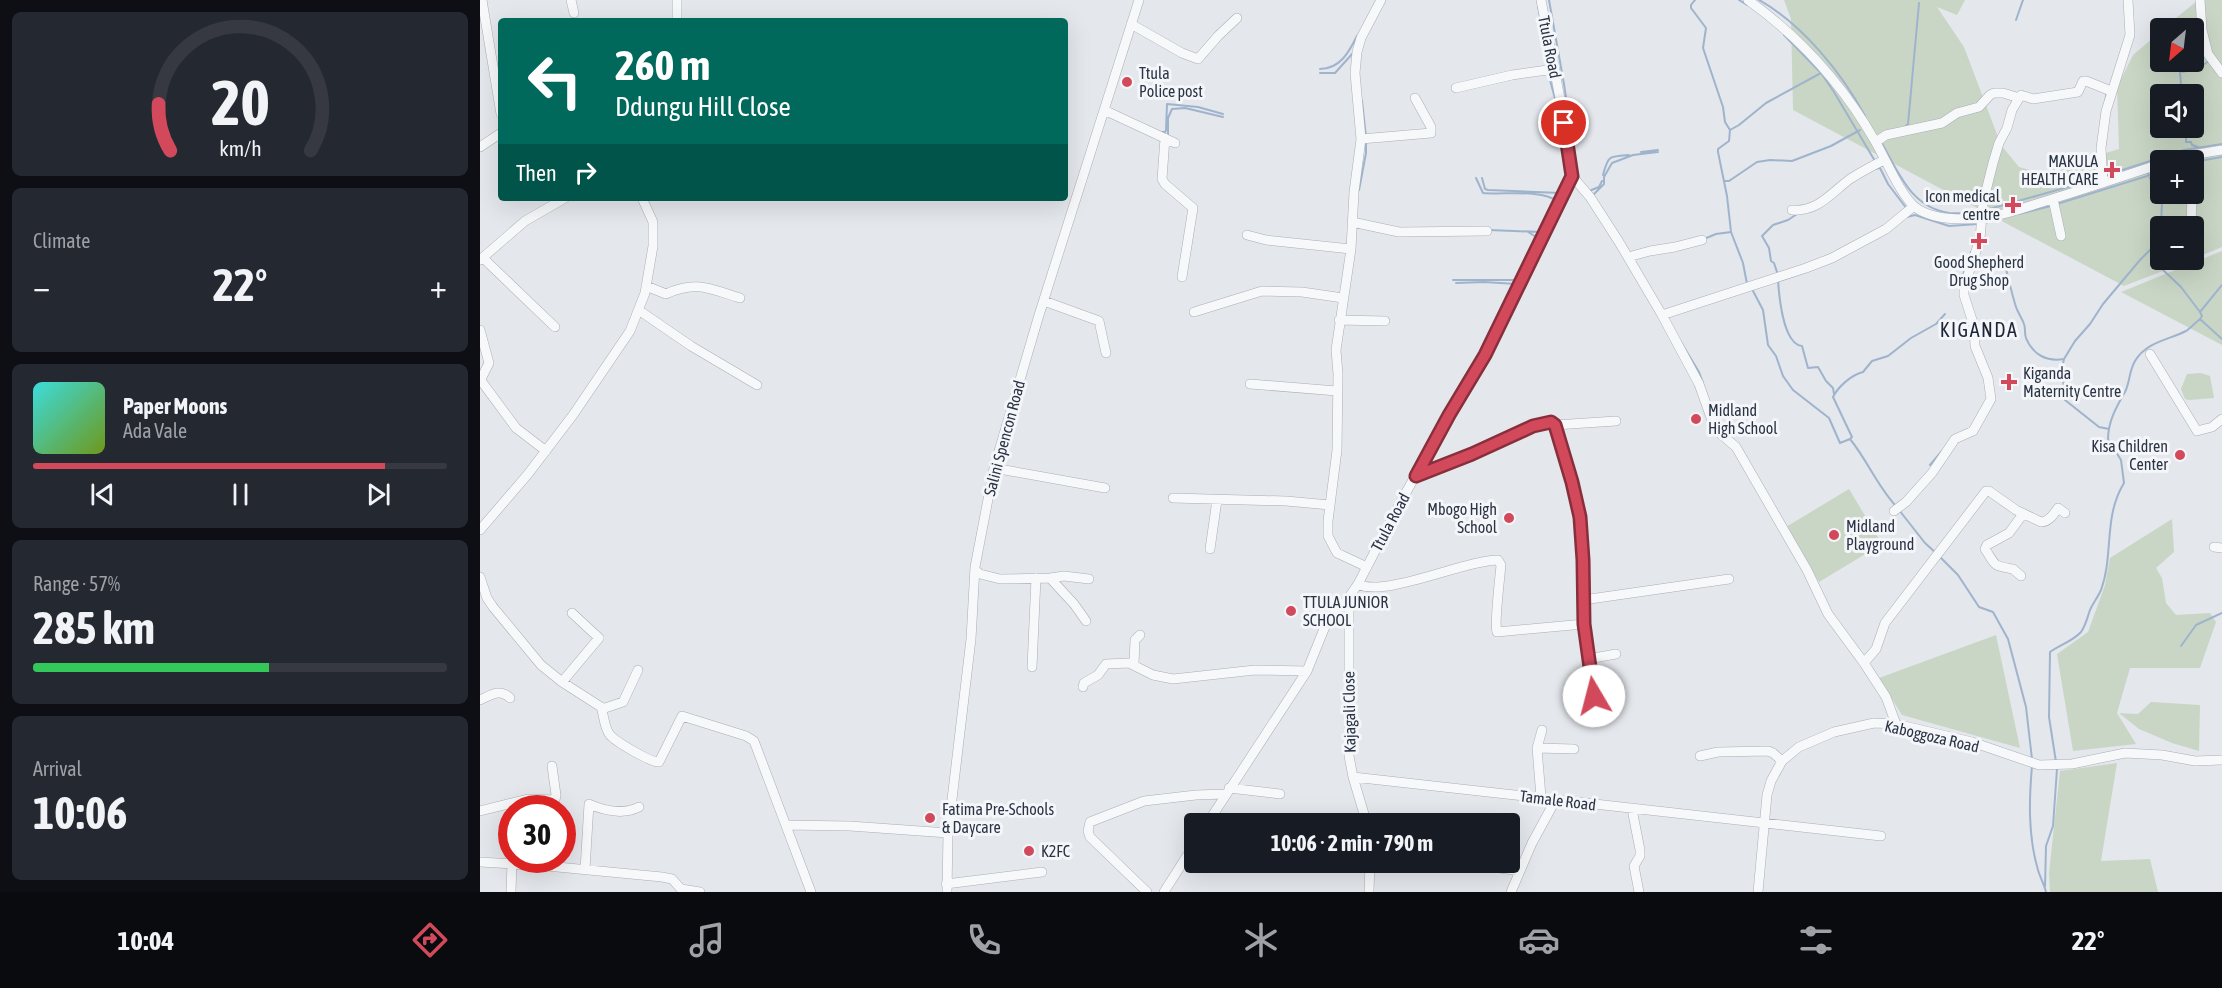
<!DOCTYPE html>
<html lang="en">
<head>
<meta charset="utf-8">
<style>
  :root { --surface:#171b24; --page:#242831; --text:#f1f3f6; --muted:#9ea1a6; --line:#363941; --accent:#d1495b }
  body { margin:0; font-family:"Asap Condensed",sans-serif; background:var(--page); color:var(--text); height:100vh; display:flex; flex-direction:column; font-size:22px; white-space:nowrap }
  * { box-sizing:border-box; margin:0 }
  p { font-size:20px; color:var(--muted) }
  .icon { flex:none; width:33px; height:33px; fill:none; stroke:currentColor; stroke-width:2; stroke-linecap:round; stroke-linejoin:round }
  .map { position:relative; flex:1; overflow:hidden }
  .sheet { display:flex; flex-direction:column; gap:12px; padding:12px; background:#0d0f14; width:480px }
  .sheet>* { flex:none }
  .hud { position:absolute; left:18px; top:18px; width:570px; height:183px; border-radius:6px; box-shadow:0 6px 24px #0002; background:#00695c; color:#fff; overflow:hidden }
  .needle { width:39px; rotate:208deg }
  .controls { position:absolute; left:1670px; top:18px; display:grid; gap:12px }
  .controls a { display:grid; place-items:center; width:54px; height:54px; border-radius:6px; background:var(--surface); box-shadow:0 6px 24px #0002; font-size:30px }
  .speed { position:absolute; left:18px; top:795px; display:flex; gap:12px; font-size:30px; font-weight:700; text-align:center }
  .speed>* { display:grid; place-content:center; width:78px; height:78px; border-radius:50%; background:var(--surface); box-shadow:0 6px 24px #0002; line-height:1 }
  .speed .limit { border:9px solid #d22; background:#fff; color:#111 }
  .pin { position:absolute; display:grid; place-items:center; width:51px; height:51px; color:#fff; margin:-26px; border:3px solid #fff; border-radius:50%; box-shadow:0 2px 6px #0007 }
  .me { position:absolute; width:66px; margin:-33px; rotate:352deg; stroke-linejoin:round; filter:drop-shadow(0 0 4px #0008) }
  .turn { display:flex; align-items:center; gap:21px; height:126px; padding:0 18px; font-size:27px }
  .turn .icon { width:78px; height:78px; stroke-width:2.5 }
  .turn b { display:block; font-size:42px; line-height:51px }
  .then { display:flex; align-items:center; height:57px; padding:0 18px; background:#0003; gap:12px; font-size:22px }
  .big { font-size:45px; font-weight:700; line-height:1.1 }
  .sheet .card { flex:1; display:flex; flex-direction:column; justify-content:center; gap:9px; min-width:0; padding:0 21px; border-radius:9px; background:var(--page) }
  .sheet .dial { align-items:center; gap:0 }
  .dial svg { height:156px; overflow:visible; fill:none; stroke:var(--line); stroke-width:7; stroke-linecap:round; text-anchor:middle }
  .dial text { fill:var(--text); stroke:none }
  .song { display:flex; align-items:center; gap:18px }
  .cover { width:72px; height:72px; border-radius:9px; background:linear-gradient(135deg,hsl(180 70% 55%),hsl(80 70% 35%)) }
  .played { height:6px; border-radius:3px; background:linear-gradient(90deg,var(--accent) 85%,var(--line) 85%) }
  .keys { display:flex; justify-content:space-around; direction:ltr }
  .heat { display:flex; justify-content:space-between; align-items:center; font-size:33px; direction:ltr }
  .charge { height:9px; border-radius:4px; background:linear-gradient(90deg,#34c759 57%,var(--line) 0) }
  .trip { position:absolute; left:704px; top:813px; width:336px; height:60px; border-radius:6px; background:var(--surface); box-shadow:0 6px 24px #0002; font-weight:700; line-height:60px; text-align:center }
  .menu { display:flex; height:96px; justify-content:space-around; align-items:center; background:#090b0e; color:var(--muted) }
  .menu .icon { width:42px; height:42px }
  .menu .selected { color:var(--accent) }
  .menu b { font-size:27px; color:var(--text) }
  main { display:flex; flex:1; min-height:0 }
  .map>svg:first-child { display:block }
</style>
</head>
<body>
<main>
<section class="sheet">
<div class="card dial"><svg viewBox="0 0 100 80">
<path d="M14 69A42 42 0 1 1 86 69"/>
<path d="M14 69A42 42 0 0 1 8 45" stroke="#d1495b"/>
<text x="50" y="56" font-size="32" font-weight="700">20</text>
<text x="50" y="72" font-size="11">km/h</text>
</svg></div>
<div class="card"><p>Climate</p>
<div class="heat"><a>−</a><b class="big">22°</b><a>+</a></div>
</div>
<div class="card">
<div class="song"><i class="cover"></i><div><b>Paper Moons</b><p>Ada Vale</p></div></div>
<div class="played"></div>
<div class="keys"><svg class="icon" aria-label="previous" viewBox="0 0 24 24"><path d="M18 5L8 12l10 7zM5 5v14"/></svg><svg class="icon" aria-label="pause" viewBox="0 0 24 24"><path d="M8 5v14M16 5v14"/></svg><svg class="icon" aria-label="next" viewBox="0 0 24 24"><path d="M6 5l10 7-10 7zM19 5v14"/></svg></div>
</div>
<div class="card"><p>Range · 57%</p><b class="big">285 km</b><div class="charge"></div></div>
<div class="card"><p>Arrival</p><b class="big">10:06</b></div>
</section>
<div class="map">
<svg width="1742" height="892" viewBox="0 0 1742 892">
  <rect width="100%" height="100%" fill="#e4e7ec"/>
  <path fill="#c9d6c5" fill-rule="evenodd" d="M 1304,0 L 1485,0 L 1477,15 L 1457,7 L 1484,47 L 1521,145 L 1539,167 L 1560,173 L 1639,149 L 1637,87 L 1653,55 L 1680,32 L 1680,62 L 1713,62 L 1713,28 L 1684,28 L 1718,0 L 1742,0 L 1742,247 L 1713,259 L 1713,226 L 1680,226 L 1680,260 L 1711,260 L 1644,286 L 1313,110 L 1311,19 ZM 1680,94 L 1713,94 L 1713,128 L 1680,128 ZM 1680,160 L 1713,160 L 1713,194 L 1680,194 Z
    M 1742,251 L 1742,345 L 1641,292 Z
    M 1721,373 L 1730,376 L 1734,398 L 1709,400 L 1705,399 L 1701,389 L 1707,374 Z
    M 1369,489 L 1402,544 L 1339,582 L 1306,527 Z
    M 1692,519 L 1694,552 L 1676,568 L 1682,578 L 1686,603 L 1696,615 L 1730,613 L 1736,622 L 1720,668 L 1650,668 L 1637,713 L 1656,744 L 1593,751 L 1577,654 L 1608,632 L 1625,585 L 1630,558 Z
    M 1516,635 L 1540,748 L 1422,715 L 1399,678 Z
    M 1671,702 L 1720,705 L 1719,751 L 1692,743 L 1659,729 L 1639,713 L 1658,714 Z
    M 1637,763 L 1621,861 L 1670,859 L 1678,892 L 1570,892 L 1569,873 L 1580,771 Z"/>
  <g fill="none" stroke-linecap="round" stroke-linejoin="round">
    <path stroke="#9fb4cc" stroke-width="2" d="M 1069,0 L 1084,84 L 1097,173 L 1100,180
      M 1215,0 L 1211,5 L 1211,8 L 1226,28 L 1223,48 L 1243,107 L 1245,122 L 1250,130 L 1249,141 L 1238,149 L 1238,152 L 1247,196 L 1251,232 L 1263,263 L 1267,284
      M 1259,0 L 1267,5
      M 1279,0 C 1322,24 1362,73 1385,116
      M 1058,5 L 1062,28
      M 1536,20 L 1543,0
      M 1063,34 L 1067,67
      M 1304,35 L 1341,73 L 1354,92 L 1395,161
      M 840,69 C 860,69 869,52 877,36
      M 1700,72 L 1715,70 L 1729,61
      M 840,73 L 855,73 L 873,53
      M 1068,73 L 1076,102
      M 1603,82 L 1627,91 L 1621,127 L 1620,178 L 1506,210 C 1500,189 1530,119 1541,98 L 1560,101 L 1565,98 L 1599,93 Z
      M 1524,94 L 1536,99 L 1525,130 L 1520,138 L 1508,178 L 1506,182 L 1502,212 C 1491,212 1480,214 1469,213 C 1430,207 1419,172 1401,142 C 1421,127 1440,134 1461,125 C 1474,120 1482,112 1496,112 L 1510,96 Z
      M 1699,94 L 1701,84 L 1699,62
      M 882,101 L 886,137
      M 1424,128 L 1428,124 L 1439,3
      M 1706,128 L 1706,142 L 1711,142 L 1712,145 L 1718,147
      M 1250,130 L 1259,125 L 1286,103 L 1341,73
      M 681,132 L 685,132 L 686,130 L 687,104 L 718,107 L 743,114
      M 688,135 L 688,118 L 692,109 L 705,108 L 743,117
      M 1083,137 L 1086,158
      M 1161,152 L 1178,150
      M 1713,162 L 1742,157
      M 1400,168 L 1408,184 L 1427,209 C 1396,243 1340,260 1298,275 L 1294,263 L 1291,261 L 1289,248 L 1282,236 L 1293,225 L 1308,220 L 1323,210 L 1339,206 L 1348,201 L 1374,178 L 1393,169 Z
      M 1667,172 L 1682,202 L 1681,226
      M 1626,173 L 1627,175 L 1704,150 L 1742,144
      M 1123,175 C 1128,155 1130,156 1149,155
      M 996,178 L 1003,193 C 1024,195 1061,189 1077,201
      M 1002,178 L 1005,189 L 1008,190 L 1080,193
      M 1244,181 L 1249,181 L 1277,162 L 1290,160 L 1312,161 L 1351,146 L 1380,130
      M 879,190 L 886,153 L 886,143
      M 1109,191 L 1119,187 L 1122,181
      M 1113,195 L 1124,184 L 1124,177 L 1132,163 L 1153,155 L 1178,152
      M 1577,204 L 1680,172
      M 1539,214 L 1571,206
      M 1427,217 L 1435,215 L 1469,226 L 1498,224
      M 1504,223 L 1519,219
      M 1009,230 L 1061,232
      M 1048,232 L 1058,238
      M 1224,239 L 1236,234 L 1251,232
      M 1681,260 L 1682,269 L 1701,287 L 1720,312 L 1722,316 L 1720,319 L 1742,339
      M 1524,261 C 1528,276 1531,291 1536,307 C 1538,313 1542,318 1544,324 C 1546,329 1544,333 1546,338 C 1553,355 1567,362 1584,359 L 1582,368 L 1585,400 L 1619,427 L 1629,429
      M 1482,278 L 1491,252
      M 973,280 L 1038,280
      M 1298,280 C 1299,295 1303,344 1322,346 L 1328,368 L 1338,367 L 1346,381 L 1353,388 L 1354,394
      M 976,283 L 1004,282 L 1036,284
      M 1272,289 L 1283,310 L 1288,345 L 1296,356 L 1303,376 L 1313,390 L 1349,418 L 1360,443 L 1370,439
      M 1720,312 L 1742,285
      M 1030,314 L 1039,294
      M 1199,339 L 1219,372 L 1223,383
      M 1584,359 L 1595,341 L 1610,324 L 1623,304 L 1660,260 L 1680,240
      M 1450,465 L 1462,451
      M 1415,505 C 1397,485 1387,460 1370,439 L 1372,437 L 1353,397 C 1358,387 1371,375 1383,372 L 1392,361 L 1408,356 L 1431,338 L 1456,324 L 1465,314
      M 1419,510 L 1445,543 L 1456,553
      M 1460,557 L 1478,575 L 1499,607 L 1513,612 L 1528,639 L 1546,707 L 1552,759
      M 1701,646 L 1716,625 L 1742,613
      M 1576,762 L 1569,717 L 1570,652 C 1580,645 1593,641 1601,632 C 1606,625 1607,618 1610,610 C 1613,603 1618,597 1621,590 C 1634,555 1623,517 1644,483 L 1641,460 L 1628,439 C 1628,421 1637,406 1645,392 C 1650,382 1649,371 1655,361 C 1666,342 1688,340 1706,331 C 1711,328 1715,323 1720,319
      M 1552,766 C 1549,800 1548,836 1558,870 C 1560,877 1564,884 1566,892
      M 1565,887 L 1566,846 L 1573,826 L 1577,769"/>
    <g stroke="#a9aeb7" stroke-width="10">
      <path id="minor" d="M 2,0 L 21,114
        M 91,0 L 94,13
        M 197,0 L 197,21
        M 1268,0 C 1321,38 1363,85 1395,141 C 1405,158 1421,196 1435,207 C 1448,217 1467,219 1483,219 C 1513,220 1543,208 1572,199 C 1608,188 1644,176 1680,164
        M 1720,0 L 1722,30 L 1728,54 L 1742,73
        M 651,24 L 702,53 L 718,59 L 738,36 L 757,18
        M 976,88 L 1032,75 L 1075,69
        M 624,110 L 695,143
        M 685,138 L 682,179 L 685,184 L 713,208 L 702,277
        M 881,139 L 951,133 L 951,127 L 935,98
        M 1396,142 L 1406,135 L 1462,123 L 1477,113 L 1499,107 L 1510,95 L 1514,93 L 1523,93 L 1536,97 L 1544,96 L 1553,99 L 1598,92 L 1603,81 L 1606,81 L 1631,91
        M 0,147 L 21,133
        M 1690,160 L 1705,156 L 1742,150
        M 1092,176 L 1110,197 L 1139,242 L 1182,315 L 1219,384 L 1235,429 L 1256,447 L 1327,570 L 1348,614 L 1384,663 L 1406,697 L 1416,724
        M 1623,183 L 1621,148 L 1626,111 L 1650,35 L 1648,0
        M 1573,199 L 1581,236
        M 1312,210 C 1338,212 1351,193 1370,179 C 1381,172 1392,166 1404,160
        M 872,222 L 919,232 L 1007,231
        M 1711,226 L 1712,194
        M 767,235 L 786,240 L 871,249
        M 1148,257 L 1170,251 L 1195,247 L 1222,240
        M 3,258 L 75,327
        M 0,260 L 45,221 L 85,198
        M 166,286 L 186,294 C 216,280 230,289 260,298
        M 564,301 L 619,321 L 626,353
        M 160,311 L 211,346 L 277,385
        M 714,312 L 782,291 L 822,292 L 863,298
        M 1182,315 L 1326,268 L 1352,258 L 1406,229 L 1434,206
        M 859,320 L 905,321
        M 0,330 L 9,363 L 1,379 L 2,382 L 36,428 L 66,451
        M 1670,354 L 1717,431 L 1732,427 L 1742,419
        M 770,384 L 857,391
        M 1075,425 L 1136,421
        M 514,468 L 625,488
        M 936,476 L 992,454 L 1053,426 L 1071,422 L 1075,425 L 1092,482 L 1099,517 L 1103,560 L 1104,624 L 1116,710
        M 693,498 L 806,501 L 850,505
        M 1414,511 L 1426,502 L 1452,473 L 1475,439 L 1493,431 L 1511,399 L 1508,378 L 1495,346 L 1494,326 L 1484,295 L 1484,287 L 1500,239 L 1503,203 L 1513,163 L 1519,143 L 1527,128 L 1532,110 L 1541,95
        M 0,530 L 48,474 L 93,415 L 150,331 L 165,293 L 173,246 L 173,222 L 162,198
        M 1734,547 L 1742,548
        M 730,549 L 737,500
        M 887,567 L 857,553 L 848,536 L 848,521 L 857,450 L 858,374 L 856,350 L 871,249 L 874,192 L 881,139 L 875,73 L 877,52 L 881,38 L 901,0
        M 495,570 L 500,574 L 520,579 L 570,578 L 584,576 L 609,579
        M 1541,576 L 1533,569 C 1512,565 1517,567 1505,549 L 1507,545 L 1529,533 L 1543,514
        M 0,577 L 7,598 L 13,607 L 61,665 L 82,682 L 121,707 C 124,715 124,728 130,735 C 136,742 172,763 179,762 L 202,716 L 266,736 L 274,741 L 331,892
        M 570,578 L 594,604 L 606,621
        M 878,584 C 904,598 985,560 1018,560 L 1021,565 C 1020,577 1014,624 1017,632 L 1104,624
        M 869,597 L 869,756 L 873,777 L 887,824
        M 1103,600 L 1249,579
        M 1108,659 L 1136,654
        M 1384,663 L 1396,649 L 1405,623 L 1506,491 L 1509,491 L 1536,510 L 1561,522 C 1569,522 1574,514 1578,508 L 1585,513
        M 654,664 L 655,640 L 660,635
        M 552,667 L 556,578
        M 82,682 L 119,638 L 92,613
        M 603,687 L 604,683 L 618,675 L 626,664 L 649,663 L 673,675 L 693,679 L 775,670 L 827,671
        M 0,700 C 11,695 20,688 30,698
        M 122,709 L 143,702 L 158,670
        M 1057,748 L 1094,749
        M 1220,756 L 1238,752 L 1288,751 L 1293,753 L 1302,761
        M 873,777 L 1401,836
        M 749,788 L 800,794
        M 1061,797 L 1057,748 L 1062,730
        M 1152,809 L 1160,850 L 1160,856 L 1154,866 L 1159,892
        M 0,811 L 48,799 L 75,800 L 76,795 L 72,766
        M 727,824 L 827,671 L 844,629 L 852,616 L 869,597 L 878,584 L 918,507 L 969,415 L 1005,355 L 1092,176 L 1088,140 L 1061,0
        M 306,825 L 370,826 L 468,833
        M 0,862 L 67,866 L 182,877 L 192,879 L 201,889 L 220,892
        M 979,862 L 1040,871
        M 105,869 L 109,804 C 125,811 143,815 159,807
        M 466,884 L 562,872
        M 31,892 L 32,863
        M 467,892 L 468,833 L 491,639 L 495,567 L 514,468 L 559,315 L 659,0
        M 667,892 L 610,837 L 608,831 L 610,822 L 664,801 L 716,795 L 745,794
        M 684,892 L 714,845
        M 889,892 L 890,862
        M 1031,892 L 1052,843 L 1076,799
        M 1278,892 L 1287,795 L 1291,781 L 1302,761 L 1319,747 L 1354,732 L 1394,723 L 1416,724 L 1492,742 L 1559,765 L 1592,764 L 1645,753 L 1682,755 L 1715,761 L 1742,760"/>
    </g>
    <use href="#minor" stroke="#f7f8fa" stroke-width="9"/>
  </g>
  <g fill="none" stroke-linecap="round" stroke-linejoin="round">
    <g stroke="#882f3b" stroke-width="15">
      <path id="route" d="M 1084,123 L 1092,176 L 1005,355 L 969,415 L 936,476 L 992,454 L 1053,426 L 1071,422 L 1075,425 L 1092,482 L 1100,517 L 1103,560 L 1104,624 L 1114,696"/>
    </g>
    <use href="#route" stroke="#d1495b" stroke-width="10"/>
  </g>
  <g fill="#d1495b" stroke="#f4f6f9" stroke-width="2">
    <circle cx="647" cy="82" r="6"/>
    <path d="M1629 161h6v6h6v6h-6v6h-6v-6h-6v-6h6z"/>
    <path d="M1530 196h6v6h6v6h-6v6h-6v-6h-6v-6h6z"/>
    <path d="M1496 232h6v6h6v6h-6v6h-6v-6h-6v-6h6z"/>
    <path d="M1526 373h6v6h6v6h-6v6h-6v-6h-6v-6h6z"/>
    <circle cx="1216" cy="419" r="6"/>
    <circle cx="1700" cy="455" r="6"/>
    <circle cx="1029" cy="518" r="6"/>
    <circle cx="1354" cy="535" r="6"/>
    <circle cx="811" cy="611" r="6"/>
    <circle cx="450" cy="818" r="6"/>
    <circle cx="549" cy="851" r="6"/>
  </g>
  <g text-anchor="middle" stroke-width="6" stroke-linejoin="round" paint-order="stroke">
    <g font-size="16" fill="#2b3445" stroke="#f4f6f9">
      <text transform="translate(1070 47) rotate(79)" y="6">Ttula Road</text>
      <text transform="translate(524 438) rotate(-75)" y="6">Salini Spencon Road</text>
      <text transform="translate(910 522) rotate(-62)" y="6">Ttula Road</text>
      <text transform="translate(869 712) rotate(-91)" y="6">Kajagali Close</text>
      <text transform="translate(1452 736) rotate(13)" y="6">Kaboggoza Road</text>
      <text transform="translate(1078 800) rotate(7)" y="6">Tamale Road</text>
    </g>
    <g font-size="16" fill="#2b3445" stroke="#f4f6f9" text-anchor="start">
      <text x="659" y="79">Ttula<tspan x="659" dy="18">Police post</tspan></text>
      <text x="1618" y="167" text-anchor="end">MAKULA<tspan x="1618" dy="18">HEALTH CARE</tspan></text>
      <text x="1520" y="202" text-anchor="end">Icon medical<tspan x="1520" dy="18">centre</tspan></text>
      <text x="1499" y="268" text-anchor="middle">Good Shepherd<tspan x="1499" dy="18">Drug Shop</tspan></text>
      <text x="1543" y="379">Kiganda<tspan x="1543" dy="18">Maternity Centre</tspan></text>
      <text x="1228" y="416">Midland<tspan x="1228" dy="18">High School</tspan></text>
      <text x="1688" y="452" text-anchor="end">Kisa Children<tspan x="1688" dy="18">Center</tspan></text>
      <text x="1017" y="515" text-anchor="end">Mbogo High<tspan x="1017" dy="18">School</tspan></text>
      <text x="1366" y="532">Midland<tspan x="1366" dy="18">Playground</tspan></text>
      <text x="823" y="608">TTULA JUNIOR<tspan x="823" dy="18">SCHOOL</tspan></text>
      <text x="462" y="815">Fatima Pre-Schools<tspan x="462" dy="18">&amp; Daycare</tspan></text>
      <text x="561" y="857">K2FC</text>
    </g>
    <g font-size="20" letter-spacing="1.5" fill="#1d2536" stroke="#f4f6f9">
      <text x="1499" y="337">KIGANDA</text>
    </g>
  </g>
</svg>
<div class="controls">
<a><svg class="needle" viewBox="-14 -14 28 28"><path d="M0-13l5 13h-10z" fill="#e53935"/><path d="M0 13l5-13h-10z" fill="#9ea1a6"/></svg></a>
<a><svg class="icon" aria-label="sound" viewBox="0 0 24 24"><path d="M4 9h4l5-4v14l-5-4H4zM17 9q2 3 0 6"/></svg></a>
<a>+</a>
<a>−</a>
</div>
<div class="speed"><div class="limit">30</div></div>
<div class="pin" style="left:1084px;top:123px;background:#d93025"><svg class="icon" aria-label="arrive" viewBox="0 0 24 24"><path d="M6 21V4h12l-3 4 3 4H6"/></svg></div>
<svg class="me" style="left:1114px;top:696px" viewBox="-20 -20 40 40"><circle r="19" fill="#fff"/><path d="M0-13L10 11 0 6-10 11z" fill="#d1495b"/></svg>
<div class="trip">10:06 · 2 min · 790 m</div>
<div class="hud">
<div class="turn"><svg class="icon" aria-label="left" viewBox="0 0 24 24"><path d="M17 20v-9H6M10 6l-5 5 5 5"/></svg><div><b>260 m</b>Ddungu Hill Close</div></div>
<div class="then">Then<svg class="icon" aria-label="right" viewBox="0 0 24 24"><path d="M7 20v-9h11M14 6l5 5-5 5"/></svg></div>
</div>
</div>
</main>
<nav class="menu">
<b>10:04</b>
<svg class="icon selected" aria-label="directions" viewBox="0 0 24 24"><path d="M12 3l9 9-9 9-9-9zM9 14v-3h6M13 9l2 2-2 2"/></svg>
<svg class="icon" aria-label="music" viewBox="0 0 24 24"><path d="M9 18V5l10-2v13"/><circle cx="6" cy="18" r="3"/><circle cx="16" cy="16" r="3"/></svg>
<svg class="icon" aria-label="phone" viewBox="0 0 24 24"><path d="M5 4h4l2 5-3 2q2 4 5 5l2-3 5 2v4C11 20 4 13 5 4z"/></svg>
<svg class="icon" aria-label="climate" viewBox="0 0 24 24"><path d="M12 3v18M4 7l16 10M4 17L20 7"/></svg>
<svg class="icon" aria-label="car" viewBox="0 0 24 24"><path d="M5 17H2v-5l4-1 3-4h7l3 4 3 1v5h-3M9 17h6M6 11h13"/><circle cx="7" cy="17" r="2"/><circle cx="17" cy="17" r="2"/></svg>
<svg class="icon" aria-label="filters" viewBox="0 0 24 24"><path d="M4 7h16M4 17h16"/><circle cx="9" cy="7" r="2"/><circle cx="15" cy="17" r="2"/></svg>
<b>22°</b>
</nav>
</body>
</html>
